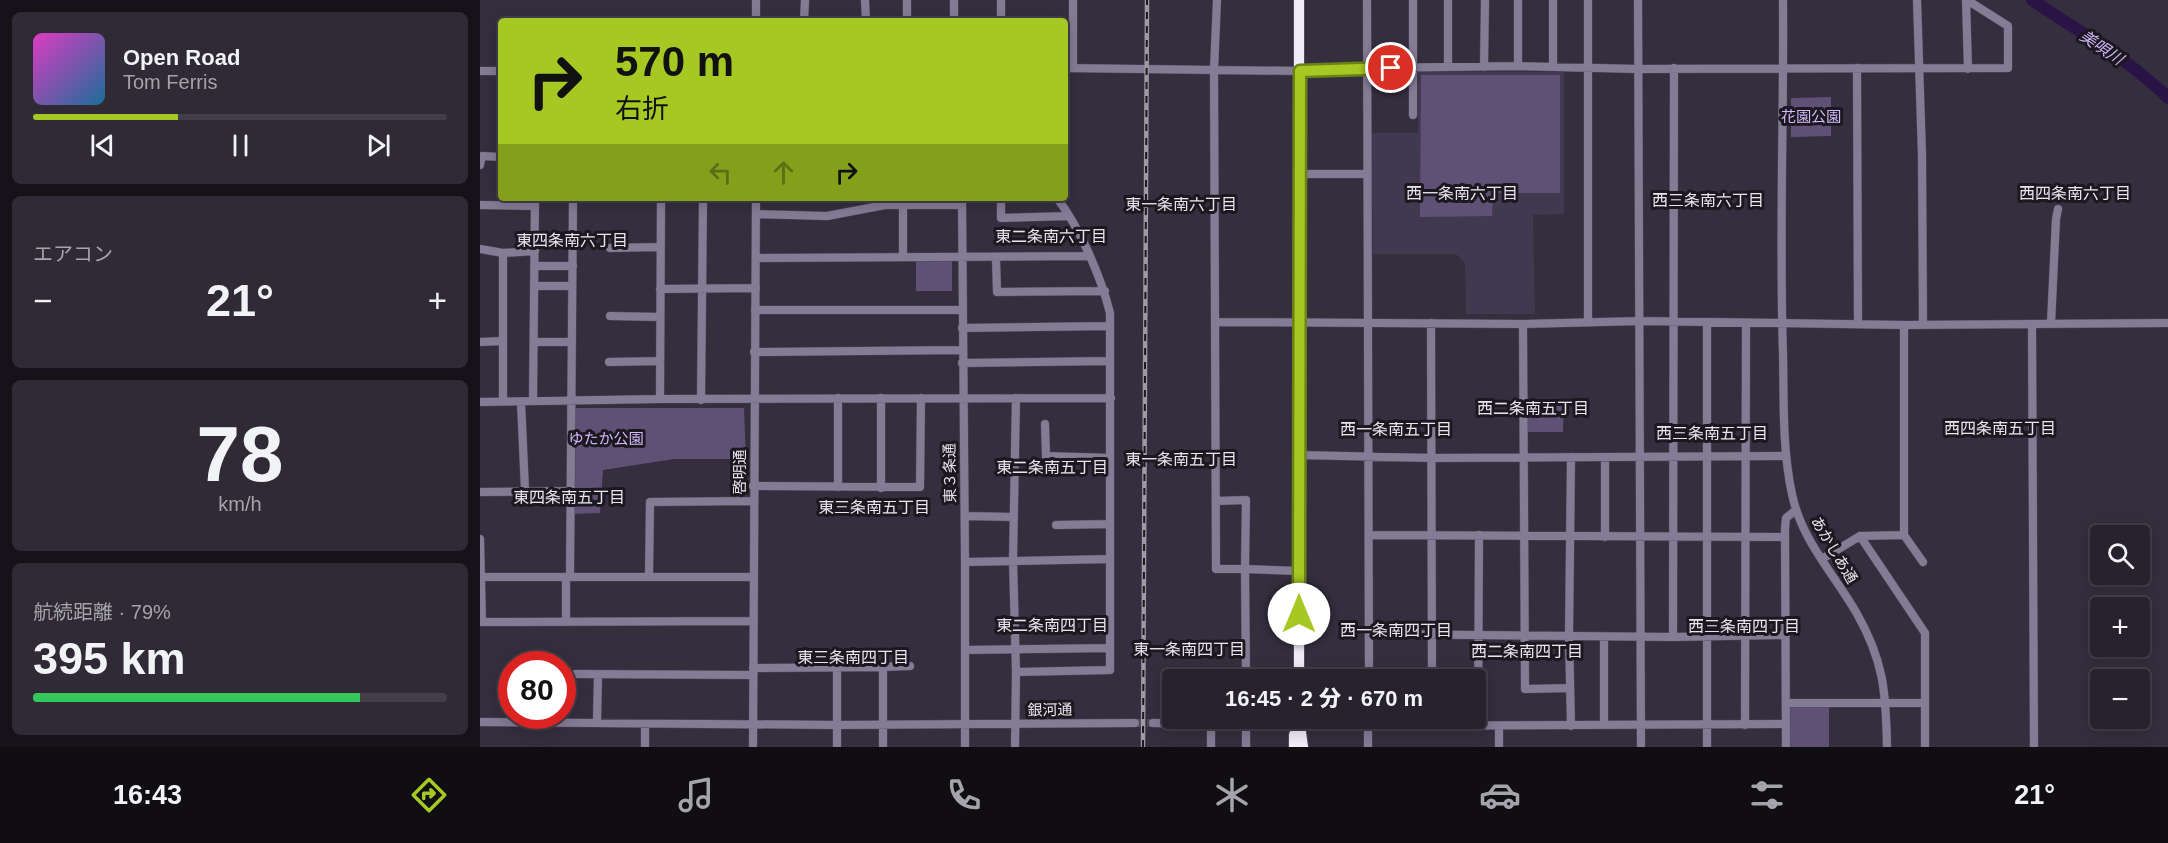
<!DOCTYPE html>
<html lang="ja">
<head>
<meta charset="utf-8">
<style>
  :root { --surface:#27222e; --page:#2f2a36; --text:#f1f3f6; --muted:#a4a4aa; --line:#433f4a; --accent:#a5c822 }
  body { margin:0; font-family:Arial,"Noto Sans JP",sans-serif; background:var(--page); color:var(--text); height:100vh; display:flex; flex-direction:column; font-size:22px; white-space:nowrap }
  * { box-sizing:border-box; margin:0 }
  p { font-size:20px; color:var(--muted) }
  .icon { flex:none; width:33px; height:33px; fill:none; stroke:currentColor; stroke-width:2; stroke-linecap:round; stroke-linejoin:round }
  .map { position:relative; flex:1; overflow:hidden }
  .sheet { display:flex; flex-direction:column; gap:12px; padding:12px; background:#151319; width:480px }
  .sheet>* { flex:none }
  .hud { position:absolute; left:18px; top:18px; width:570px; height:183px; border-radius:6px; box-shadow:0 3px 15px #0003,0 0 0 2px var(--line); background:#a5c822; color:#111; overflow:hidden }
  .buttons { position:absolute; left:1610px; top:525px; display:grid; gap:12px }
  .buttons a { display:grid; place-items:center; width:60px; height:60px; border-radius:6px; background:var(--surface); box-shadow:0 3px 15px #0003,0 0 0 2px var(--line); font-size:30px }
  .speed { position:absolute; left:18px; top:651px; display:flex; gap:12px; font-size:30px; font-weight:700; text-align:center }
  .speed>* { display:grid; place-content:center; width:78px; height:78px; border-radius:50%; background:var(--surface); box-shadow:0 3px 15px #0003,0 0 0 2px var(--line); line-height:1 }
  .speed .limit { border:9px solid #d22; background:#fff; color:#111 }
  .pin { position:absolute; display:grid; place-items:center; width:51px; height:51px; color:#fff; margin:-26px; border:3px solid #fff; border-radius:50%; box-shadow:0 2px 6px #0007 }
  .me { position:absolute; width:66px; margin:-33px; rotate:0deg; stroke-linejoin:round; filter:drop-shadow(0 0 4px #0008) }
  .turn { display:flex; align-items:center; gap:21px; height:126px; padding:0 18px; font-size:27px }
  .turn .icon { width:78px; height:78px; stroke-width:2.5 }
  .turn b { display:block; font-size:42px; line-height:51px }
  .lanes { display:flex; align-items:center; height:57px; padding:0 18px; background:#0003; justify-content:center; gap:30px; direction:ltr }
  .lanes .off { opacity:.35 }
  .big { font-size:45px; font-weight:800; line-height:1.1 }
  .sheet .tile { flex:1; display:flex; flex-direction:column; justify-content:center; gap:9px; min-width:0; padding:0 21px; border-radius:9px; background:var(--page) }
  .sheet .dial { align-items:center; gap:0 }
  .dial b { font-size:78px; line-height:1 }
  .song { display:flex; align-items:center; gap:18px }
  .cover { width:72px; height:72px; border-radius:9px; background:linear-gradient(135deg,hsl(310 70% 55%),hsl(200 70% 35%)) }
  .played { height:6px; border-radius:3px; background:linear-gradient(90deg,var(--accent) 35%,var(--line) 35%) }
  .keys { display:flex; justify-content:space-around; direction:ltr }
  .heat { display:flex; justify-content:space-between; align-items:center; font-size:33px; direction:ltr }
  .charge { height:9px; border-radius:4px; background:linear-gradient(90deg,#34c759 79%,var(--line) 0) }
  .trip { position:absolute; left:682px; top:669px; width:324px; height:60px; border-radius:6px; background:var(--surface); box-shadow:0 3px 15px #0003,0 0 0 2px var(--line); font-weight:800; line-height:60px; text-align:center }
  .dock { display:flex; height:96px; justify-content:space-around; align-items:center; background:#100e12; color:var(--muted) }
  .dock .icon { width:42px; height:42px }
  .dock .current { color:var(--accent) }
  .dock b { font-size:27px; color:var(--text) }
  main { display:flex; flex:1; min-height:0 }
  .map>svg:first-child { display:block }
</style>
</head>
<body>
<main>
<section class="sheet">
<div class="tile">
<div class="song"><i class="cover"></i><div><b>Open Road</b><p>Tom Ferris</p></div></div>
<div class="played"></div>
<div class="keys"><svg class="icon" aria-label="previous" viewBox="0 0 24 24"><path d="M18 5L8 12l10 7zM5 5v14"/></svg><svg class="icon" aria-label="pause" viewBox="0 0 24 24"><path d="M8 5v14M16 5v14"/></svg><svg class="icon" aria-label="next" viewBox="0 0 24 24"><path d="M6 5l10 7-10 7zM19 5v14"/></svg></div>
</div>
<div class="tile"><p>エアコン</p>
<div class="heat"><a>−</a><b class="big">21°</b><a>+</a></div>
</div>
<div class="tile dial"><b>78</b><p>km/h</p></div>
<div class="tile"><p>航続距離 · 79%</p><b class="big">395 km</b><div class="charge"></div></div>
</section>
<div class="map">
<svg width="1688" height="747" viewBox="0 0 1688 747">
  <rect width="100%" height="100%" fill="#342e3e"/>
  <path fill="#41394f" d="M 938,71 L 1084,72 L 1084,214 L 1053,215 L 1055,314 L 986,314 L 985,263 L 976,254 L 893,254 L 891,133 L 938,133 Z"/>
  <path fill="#5f5175" d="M 941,75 L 1080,75 L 1080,193 L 1013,193 L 1012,216 L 940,217 Z
    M 1351,97 L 1351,136 L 1311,137 L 1311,98 Z
    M 436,261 L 472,261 L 472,291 L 436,291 Z
    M 1045,402 L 1084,404 L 1083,432 L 1046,432 Z
    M 95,408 L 264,408 L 266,459 L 194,459 L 123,470 L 120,513 L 93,514 Z
    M 1310,707 L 1349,707 L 1349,747 L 1310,747 Z"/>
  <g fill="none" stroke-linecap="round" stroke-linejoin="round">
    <path stroke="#2a1345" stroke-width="12" d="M 1552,0 C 1596,30 1652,61 1688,98
      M 834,719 L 859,720"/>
    <path stroke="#4f4958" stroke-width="8" stroke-dasharray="8 4" stroke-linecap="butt" d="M 655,723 L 673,723"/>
    <g stroke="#514b5a" stroke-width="9">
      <path id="minor" d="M 385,0 L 386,21
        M 427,0 L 427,21
        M 474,0 L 474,21
        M 521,0 L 521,21
        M 593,0 L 593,68
        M 737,0 L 734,70 L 736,569 L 765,569 L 766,680
        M 887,0 L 889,680
        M 933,0 L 933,115
        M 968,0 L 968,67
        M 1038,0 L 1038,66
        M 1073,0 L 1073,67
        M 1108,0 L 1108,322
        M 1158,0 L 1161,747
        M 1303,0 C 1304,118 1299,236 1303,354 C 1304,400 1302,448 1312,494 C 1321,539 1353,573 1376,612 C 1404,661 1406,692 1407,747
        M 1437,0 L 1442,155 L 1443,325
        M 1486,0 L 1488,69
        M 276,21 L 276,0
        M 324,21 L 325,0
        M 1004,67 L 1005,0
        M 585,68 L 820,71 L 888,68 L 1038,66 L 1158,69 L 1528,68 L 1528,26 L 1487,0
        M 1194,68 L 1193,637 L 1306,635
        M 1377,68 L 1378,323
        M 0,71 L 21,71
        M 0,165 L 2,156 L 21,157
        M 820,174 L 887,174
        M 482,198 L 485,562 L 485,747
        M 521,198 L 521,218 L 589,216
        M 0,205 L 55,206
        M 276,214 L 347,216 L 405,205 L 482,205
        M 130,248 L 180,247
        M 0,249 L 23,253 L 55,251
        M 423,257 L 423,198
        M 276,258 L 609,256
        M 516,258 L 517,292 L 625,291
        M 55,266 L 93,266
        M 54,286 L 92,286
        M 180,289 L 276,288
        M 275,310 L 482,310
        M 130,316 L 180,317
        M 736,322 L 1043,324 L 1160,321 L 1424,325 L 1688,323
        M 951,323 L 952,680
        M 1571,323 L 1576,219 L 1578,209
        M 1043,324 L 1045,689 L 1090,688
        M 1227,324 L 1227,747
        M 1552,324 L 1554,747
        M 1424,325 L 1424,535
        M 482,328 L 630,326
        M 0,342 L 23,341
        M 54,342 L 92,342
        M 274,352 L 482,350
        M 129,362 L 180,361
        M 482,363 L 629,361
        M 358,398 L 358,487
        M 401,398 L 401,488
        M 180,399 L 181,198
        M 221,400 L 223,198
        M 23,401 L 23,253
        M 53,401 L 55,198
        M 0,402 L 180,399 L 631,398
        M 41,402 L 45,490
        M 565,424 L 566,456 L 630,458
        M 819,455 L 953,458 L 1306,456
        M 1091,457 L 1089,637 L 1091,726
        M 1125,457 L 1125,537
        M 273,486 L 440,487 L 441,398
        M 0,492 L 92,491
        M 736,501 L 766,500 L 765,569 L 819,571
        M 485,516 L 534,517
        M 576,525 L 630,524
        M 889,535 L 1305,537
        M 1380,536 L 1424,535 L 1443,562
        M 0,539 L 2,622
        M 1342,559 L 1380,536 L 1445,633 L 1445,747
        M 485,562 L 630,559
        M 169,576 L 170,502 L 273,501
        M 0,577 L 273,577
        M 0,622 L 273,621
        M 86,622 L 86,580 L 90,575 L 93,198
        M 889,634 L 1193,637
        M 1124,637 L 1124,725
        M 485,650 L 630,648
        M 403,667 L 430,666
        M 273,668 L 403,667 L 403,747
        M 357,668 L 357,747
        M 536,672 L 630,670 L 630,313 C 621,277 600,228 577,198
        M 95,674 L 273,675
        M 1306,703 L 1445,703
        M 888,718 L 888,747
        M 0,722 L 357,725 L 655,723
        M 117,722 L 118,675
        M 673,723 L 888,726 L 1306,724
        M 731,725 L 731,747
        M 1265,725 L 1266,324
        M 998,726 L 999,535
        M 1019,726 L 1019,747
        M 165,747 L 165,724
        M 273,747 L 276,198
        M 535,747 L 536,672 L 533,560 L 536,398
        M 766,747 L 766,718
        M 1306,747 L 1305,529 L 1306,518 L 1316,510"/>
    </g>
    <g stroke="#514b5a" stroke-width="12">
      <path id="highway" d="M 819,680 L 819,0
        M 819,718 L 823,747
        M 814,747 L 814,735 L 819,725"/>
    </g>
    <use href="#minor" stroke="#847b95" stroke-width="8"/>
    <use href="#highway" stroke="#efebf8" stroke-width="10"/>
    <g stroke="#9d99a5" stroke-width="4.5">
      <path id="rail" d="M 663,747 L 667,0"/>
    </g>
    <use href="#rail" stroke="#1b181f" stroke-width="2" stroke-dasharray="7" stroke-linecap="butt"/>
  </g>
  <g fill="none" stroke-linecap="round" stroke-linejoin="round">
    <g stroke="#6b8216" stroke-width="15">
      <path id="route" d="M 819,614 L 820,71 L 911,68"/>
    </g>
    <use href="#route" stroke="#a5c822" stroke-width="10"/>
  </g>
  <g text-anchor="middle" stroke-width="6" stroke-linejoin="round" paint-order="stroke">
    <g font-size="15" fill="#d3bafd" stroke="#1b181f">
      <text x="1331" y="122">花園公園</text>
      <text x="126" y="444">ゆたか公園</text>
    </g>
    <g font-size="15" fill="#e8e4ee" stroke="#1b181f">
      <text transform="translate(260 472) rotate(-90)" y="5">啓明通</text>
      <text transform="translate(470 473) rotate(-91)" y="5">東３条通</text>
      <text transform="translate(1354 550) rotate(59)" y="5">あかしあ通</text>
      <text transform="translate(570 710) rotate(-1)" y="5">銀河通</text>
    </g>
    <g font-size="16" font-style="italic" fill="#cdb3f6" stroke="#1b181f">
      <text transform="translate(1622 47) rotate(34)" y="6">美唄川</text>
    </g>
    <g font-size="16" fill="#e8e4ee" stroke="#1b181f">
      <text x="982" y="199">西一条南六丁目</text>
      <text x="1595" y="199">西四条南六丁目</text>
      <text x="1228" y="206">西三条南六丁目</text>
      <text x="701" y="210">東一条南六丁目</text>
      <text x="571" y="242">東二条南六丁目</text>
      <text x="92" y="246">東四条南六丁目</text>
      <text x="1053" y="414">西二条南五丁目</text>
      <text x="1520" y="434">西四条南五丁目</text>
      <text x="916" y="435">西一条南五丁目</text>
      <text x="1232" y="439">西三条南五丁目</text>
      <text x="701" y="465">東一条南五丁目</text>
      <text x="572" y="473">東二条南五丁目</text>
      <text x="89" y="503">東四条南五丁目</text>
      <text x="394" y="513">東三条南五丁目</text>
      <text x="572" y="631">東二条南四丁目</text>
      <text x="1264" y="632">西三条南四丁目</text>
      <text x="916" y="636">西一条南四丁目</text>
      <text x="709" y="655">東一条南四丁目</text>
      <text x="1047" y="657">西二条南四丁目</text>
      <text x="373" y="663">東三条南四丁目</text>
    </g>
  </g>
</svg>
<div class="buttons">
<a><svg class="icon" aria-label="search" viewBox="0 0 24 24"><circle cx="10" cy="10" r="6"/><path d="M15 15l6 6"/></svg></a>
<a>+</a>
<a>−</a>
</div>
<div class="speed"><div class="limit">80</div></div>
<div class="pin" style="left:911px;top:68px;background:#d93025"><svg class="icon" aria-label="arrive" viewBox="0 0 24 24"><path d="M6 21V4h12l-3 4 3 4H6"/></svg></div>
<svg class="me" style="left:819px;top:614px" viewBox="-20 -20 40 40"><circle r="19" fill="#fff"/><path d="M0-13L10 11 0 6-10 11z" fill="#a5c822"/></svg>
<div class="trip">16:45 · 2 分 · 670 m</div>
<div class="hud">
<div class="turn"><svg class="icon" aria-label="right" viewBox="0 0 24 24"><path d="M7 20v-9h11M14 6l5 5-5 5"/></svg><div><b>570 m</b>右折</div></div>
<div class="lanes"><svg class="icon off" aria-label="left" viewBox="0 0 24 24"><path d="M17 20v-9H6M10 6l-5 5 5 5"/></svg><svg class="icon off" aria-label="ahead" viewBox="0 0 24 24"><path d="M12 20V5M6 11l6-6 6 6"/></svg><svg class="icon" aria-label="right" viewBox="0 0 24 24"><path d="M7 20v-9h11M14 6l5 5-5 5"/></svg></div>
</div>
</div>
</main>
<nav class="dock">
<b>16:43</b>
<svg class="icon current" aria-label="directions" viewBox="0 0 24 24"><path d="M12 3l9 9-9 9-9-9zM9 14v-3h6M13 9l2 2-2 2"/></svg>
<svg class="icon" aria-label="music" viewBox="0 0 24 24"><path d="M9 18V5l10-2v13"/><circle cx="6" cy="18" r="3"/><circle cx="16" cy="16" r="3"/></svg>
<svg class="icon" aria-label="phone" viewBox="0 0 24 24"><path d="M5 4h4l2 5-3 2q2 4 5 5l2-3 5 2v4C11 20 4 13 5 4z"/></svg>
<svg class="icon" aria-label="climate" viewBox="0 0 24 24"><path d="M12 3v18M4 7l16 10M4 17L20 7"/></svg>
<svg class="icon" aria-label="car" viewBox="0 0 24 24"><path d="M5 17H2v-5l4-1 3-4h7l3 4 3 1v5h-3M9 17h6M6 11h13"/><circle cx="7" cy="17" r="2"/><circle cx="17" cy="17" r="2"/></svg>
<svg class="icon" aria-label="filters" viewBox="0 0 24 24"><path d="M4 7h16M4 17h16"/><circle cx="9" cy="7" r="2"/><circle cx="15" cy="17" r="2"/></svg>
<b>21°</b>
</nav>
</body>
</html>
